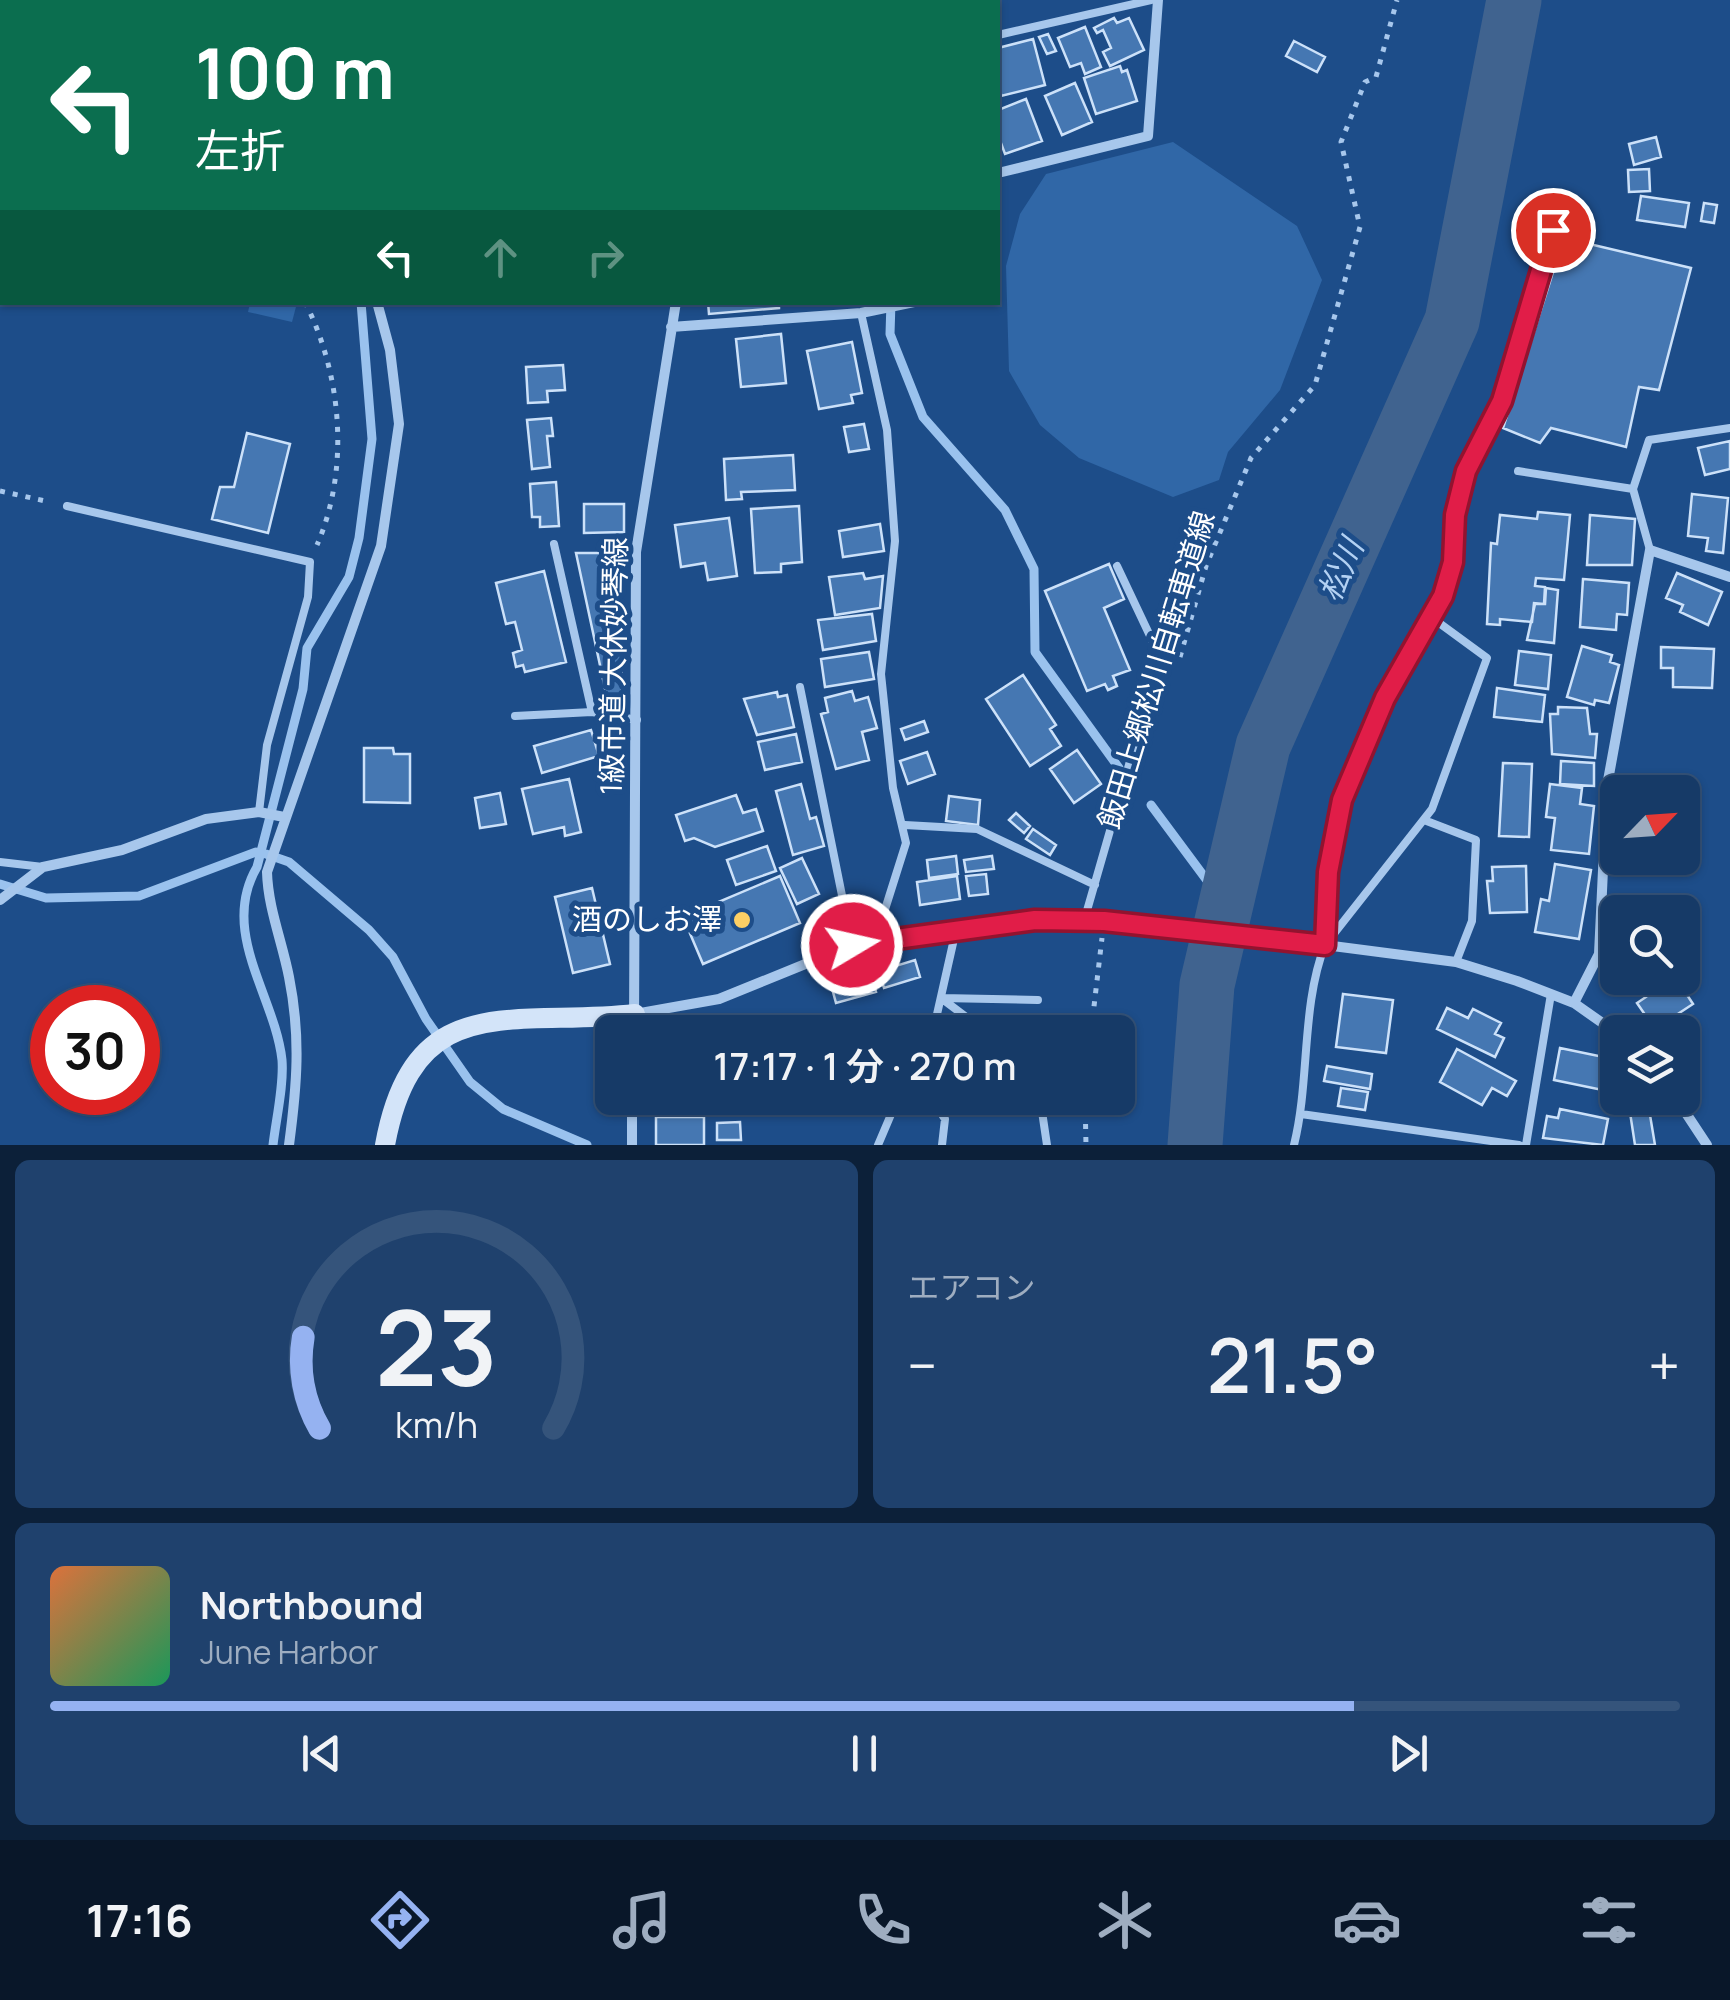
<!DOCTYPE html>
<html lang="ja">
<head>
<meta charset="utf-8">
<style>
  :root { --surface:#163a67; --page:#1f416d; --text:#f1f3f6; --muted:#9eadc0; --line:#35547b; --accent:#95b2f1 }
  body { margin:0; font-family:Manrope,"Noto Sans JP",sans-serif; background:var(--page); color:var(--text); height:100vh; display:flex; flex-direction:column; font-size:38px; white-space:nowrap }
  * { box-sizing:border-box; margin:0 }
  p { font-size:32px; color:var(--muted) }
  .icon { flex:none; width:55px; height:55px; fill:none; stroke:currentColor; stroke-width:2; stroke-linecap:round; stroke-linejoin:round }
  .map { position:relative; height:1145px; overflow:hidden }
  .panel { display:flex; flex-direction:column; gap:15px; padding:15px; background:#0c2039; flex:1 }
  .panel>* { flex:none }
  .hud { position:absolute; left:0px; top:0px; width:1000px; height:305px; box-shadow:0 2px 8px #0004,0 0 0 2px var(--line); background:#0b6e4f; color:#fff; overflow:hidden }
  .needle { width:65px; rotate:65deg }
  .controls { position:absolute; left:1600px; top:775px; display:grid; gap:20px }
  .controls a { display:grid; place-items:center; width:100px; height:100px; border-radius:15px; background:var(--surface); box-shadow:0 2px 8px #0004,0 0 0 2px var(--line); font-size:50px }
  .speed { position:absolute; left:30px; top:985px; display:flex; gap:20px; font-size:50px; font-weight:700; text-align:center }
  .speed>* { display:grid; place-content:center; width:130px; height:130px; border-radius:50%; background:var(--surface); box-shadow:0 2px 8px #0004,0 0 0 2px var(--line); line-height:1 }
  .speed .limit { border:15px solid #d22; background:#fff; color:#111 }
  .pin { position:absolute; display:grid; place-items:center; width:85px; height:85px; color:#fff; margin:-42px; border:5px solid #fff; border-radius:50%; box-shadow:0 2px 10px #0007 }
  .me { position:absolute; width:110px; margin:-55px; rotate:81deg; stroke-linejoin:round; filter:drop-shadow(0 0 8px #0008) }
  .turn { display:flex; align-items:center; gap:35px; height:210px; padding:0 30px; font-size:45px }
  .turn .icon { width:130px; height:130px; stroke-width:2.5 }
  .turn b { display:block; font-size:70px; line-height:85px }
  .lanes { display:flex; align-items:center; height:95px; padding:0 30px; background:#0003; justify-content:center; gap:50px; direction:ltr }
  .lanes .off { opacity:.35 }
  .big { font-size:75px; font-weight:600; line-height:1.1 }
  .panel .card { flex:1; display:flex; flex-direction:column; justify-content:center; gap:15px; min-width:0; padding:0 35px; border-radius:15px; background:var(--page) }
  .panel .dial { align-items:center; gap:0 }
  .dial svg { height:260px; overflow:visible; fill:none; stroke:var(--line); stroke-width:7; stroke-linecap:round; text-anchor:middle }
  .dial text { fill:var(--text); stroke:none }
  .song { display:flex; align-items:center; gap:30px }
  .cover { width:120px; height:120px; border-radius:15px; background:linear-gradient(135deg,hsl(20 70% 55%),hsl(150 70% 35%)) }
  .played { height:10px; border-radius:5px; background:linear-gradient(90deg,var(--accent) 80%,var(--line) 80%) }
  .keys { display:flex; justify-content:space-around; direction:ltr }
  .heat { display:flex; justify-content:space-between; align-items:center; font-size:55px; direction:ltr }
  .panel .tiles { flex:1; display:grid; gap:15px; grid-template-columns:1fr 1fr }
  .card:last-child { grid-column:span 2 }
  .trip { position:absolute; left:595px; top:1015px; width:540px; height:100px; border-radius:15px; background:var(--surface); box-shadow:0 2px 8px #0004,0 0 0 2px var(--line); font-weight:600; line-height:100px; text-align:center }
  .dock { display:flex; height:160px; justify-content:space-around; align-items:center; background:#091729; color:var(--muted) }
  .dock .icon { width:70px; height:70px }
  .dock .selected { color:var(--accent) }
  .dock b { font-size:45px; color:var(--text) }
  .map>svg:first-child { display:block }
</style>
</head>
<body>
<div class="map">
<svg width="1730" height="1145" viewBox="0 0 1730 1145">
  <rect width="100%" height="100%" fill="#1d4d89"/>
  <path fill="#3067a7" d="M 1173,142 L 1297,226 L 1322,280 L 1280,390 L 1228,452 L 1219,480 L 1173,497 L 1079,458 L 1040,425 L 1009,371 L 1006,266 L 1020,214 L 1046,174 Z
    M 250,303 L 250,302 L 297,303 L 292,322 L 248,312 Z"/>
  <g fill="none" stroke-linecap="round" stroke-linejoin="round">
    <path stroke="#9ac2ee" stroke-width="9" d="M 214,0 L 215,2
      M 901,2 L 901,0
      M 891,302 L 890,334 L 923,417 L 1005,510 L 1034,569 L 1035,652 L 1119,768
      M 1151,805 L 1226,906
      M 266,854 L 289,862 L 369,930 L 393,957 L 426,1019 L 470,1082 L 503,1109 L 587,1145
      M 0,884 L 46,898 L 139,896 L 256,852
      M 273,1145 C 276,1119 284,1086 282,1060 C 275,996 219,932 257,867 L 303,689 L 307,648 L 349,577 L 359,538 L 372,439 L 361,302"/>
    <path stroke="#40638f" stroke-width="55" d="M 1195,1145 L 1207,985 L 1263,746 L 1452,321 L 1514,0"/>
  </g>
  <path fill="#4577b2" stroke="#cce1f9" stroke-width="2.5" d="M 59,0 L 122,0 L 59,2 Z
    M 1114,18 L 1117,23 L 1129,18 L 1144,50 L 1110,66 L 1103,52 L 1111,48 L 1103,30 L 1097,33 L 1094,28 Z
    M 1085,27 L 1101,67 L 1085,74 L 1081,63 L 1070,67 L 1058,38 Z
    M 1048,34 L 1056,51 L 1047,54 L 1039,37 Z
    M 1033,39 L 1045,85 L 1001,96 L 998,48 Z
    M 1294,41 L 1325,57 L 1317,72 L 1286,56 Z
    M 1120,66 L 1122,72 L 1127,70 L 1137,101 L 1096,114 L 1084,78 Z
    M 1075,83 L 1092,122 L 1062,135 L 1045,96 Z
    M 1026,99 L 1042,141 L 1005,154 L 998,135 L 998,110 Z
    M 1656,137 L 1661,157 L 1634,165 L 1629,144 Z
    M 1649,169 L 1650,191 L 1629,192 L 1628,170 Z
    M 1641,196 L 1689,203 L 1685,227 L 1637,220 Z
    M 1704,203 L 1717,205 L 1714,223 L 1701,221 Z
    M 1564,238 L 1691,268 L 1659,390 L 1639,387 L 1626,447 L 1551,428 L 1540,443 L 1503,428 Z
    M 708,302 L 779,302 L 779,308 L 709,314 Z
    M 781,334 L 786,383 L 741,387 L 736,339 Z
    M 852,342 L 862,393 L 851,395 L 853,403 L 819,409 L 807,351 Z
    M 563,365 L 565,390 L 547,391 L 548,402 L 528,403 L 526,367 Z
    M 551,418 L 553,436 L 547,436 L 550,467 L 532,469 L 527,420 Z
    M 864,424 L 869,449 L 849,452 L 844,427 Z
    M 247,433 L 290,444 L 268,533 L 212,519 L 220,487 L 234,487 Z
    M 1730,441 L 1730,469 L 1705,475 L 1698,448 Z
    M 793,455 L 795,490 L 741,492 L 742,499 L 726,500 L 724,459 Z
    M 556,482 L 559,526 L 540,527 L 540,517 L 532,517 L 530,484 Z
    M 1692,494 L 1728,498 L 1723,553 L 1706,551 L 1708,538 L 1688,536 Z
    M 584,504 L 624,504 L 624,532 L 584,533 Z
    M 799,506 L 802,562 L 781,564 L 781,572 L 755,573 L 751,509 Z
    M 1538,512 L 1570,515 L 1564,580 L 1536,578 L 1535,586 L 1545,587 L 1544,604 L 1534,603 L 1532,622 L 1500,619 L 1500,625 L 1487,624 L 1491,543 L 1497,544 L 1500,515 L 1537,519 Z
    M 1590,515 L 1635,519 L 1632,565 L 1587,565 Z
    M 729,518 L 737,576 L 708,580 L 705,563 L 681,567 L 675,525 Z
    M 880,524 L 884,551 L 843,557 L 839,531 Z
    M 576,553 L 620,553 L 622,699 L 607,698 Z
    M 1109,564 L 1124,599 L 1104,608 L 1130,670 L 1113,676 L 1117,686 L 1108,690 L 1105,684 L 1087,691 L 1045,591 Z
    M 544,571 L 566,662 L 525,672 L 523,665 L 516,667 L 513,653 L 522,650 L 515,622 L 506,624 L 496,583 Z
    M 863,573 L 865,579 L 883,576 L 880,608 L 835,615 L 829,577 Z
    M 1677,573 L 1722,592 L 1708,625 L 1680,612 L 1683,605 L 1666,598 Z
    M 1583,579 L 1629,583 L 1627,615 L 1617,614 L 1616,630 L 1580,627 Z
    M 1546,588 L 1558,590 L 1554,643 L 1527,640 L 1535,604 L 1545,604 Z
    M 872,614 L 876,641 L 823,650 L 818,620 Z
    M 1582,646 L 1612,655 L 1610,662 L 1619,665 L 1609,703 L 1595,700 L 1594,705 L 1567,697 Z
    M 1661,647 L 1714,649 L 1712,688 L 1673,687 L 1673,668 L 1661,668 Z
    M 1519,651 L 1551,655 L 1548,689 L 1515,685 Z
    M 869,652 L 874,679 L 825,687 L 821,659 Z
    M 1023,675 L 1056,725 L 1050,729 L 1061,746 L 1030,766 L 986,699 Z
    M 1497,688 L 1545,695 L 1542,722 L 1494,717 Z
    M 852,691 L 855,701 L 868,697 L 877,728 L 862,732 L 869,760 L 836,769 L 821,714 L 828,712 L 825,698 Z
    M 777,692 L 778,697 L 787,695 L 794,727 L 757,735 L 744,699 Z
    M 1558,707 L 1587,708 L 1590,734 L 1597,734 L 1595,758 L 1552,754 L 1550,714 L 1558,714 Z
    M 924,721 L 928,732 L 905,740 L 901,729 Z
    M 591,730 L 599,756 L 542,773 L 534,746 Z
    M 796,734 L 802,762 L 765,770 L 758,742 Z
    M 364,748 L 393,748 L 394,754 L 410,754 L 410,803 L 364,802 Z
    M 1077,750 L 1101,784 L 1074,803 L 1050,769 Z
    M 927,752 L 935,774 L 908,784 L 900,761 Z
    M 1561,761 L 1594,763 L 1594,786 L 1560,784 Z
    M 1503,763 L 1532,764 L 1529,837 L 1499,836 Z
    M 569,779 L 581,832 L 565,836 L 564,827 L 533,834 L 522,789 Z
    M 801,784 L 810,819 L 816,817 L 824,846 L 793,855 L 776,791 Z
    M 1550,784 L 1582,788 L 1580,804 L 1594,806 L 1589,854 L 1551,850 L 1555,818 L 1546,817 Z
    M 500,793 L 506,824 L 480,828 L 475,798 Z
    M 736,795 L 743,813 L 756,809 L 763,831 L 715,847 L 694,838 L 685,841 L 676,815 Z
    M 949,796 L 980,800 L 978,825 L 946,821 Z
    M 1016,813 L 1030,826 L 1024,833 L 1009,820 Z
    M 1033,829 L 1056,845 L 1050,855 L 1026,839 Z
    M 767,846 L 776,871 L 736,885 L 727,860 Z
    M 956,856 L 958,874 L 929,878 L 927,860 Z
    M 992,856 L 994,869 L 966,872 L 964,860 Z
    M 802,858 L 819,894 L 797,904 L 780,868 Z
    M 1555,864 L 1591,870 L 1579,939 L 1535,932 L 1541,899 L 1549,901 Z
    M 1526,866 L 1527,912 L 1490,913 L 1487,881 L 1493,881 L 1492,867 Z
    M 986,874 L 988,894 L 969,896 L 966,876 Z
    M 780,876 L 800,923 L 703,964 L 683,917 Z
    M 957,876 L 960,899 L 920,905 L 917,882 Z
    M 592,888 L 610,964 L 573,973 L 555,897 Z
    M 915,960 L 920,977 L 884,988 L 879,971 Z
    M 870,970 L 876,992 L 836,1003 L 830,981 Z
    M 1634,978 L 1676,978 L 1693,1004 L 1661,1025 L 1654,1016 L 1648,1019 L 1637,1003 L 1646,997 Z
    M 1343,994 L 1393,1000 L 1386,1053 L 1336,1047 Z
    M 1447,1008 L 1468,1018 L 1473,1009 L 1501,1023 L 1495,1034 L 1504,1038 L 1495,1057 L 1437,1029 Z
    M 1560,1048 L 1618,1060 L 1617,1093 L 1554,1080 Z
    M 1457,1049 L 1516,1081 L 1507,1096 L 1492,1088 L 1482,1105 L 1440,1082 Z
    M 1327,1066 L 1372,1074 L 1370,1089 L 1324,1081 Z
    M 1341,1088 L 1368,1092 L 1365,1110 L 1338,1106 Z
    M 709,1098 L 733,1098 L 733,1113 L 708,1113 Z
    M 1648,1103 L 1655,1145 L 1635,1145 L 1629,1106 Z
    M 1560,1109 L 1608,1119 L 1603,1145 L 1543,1138 L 1547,1116 L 1558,1118 Z
    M 656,1117 L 704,1117 L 704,1145 L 656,1145 Z
    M 740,1122 L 741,1140 L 717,1140 L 717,1123 Z"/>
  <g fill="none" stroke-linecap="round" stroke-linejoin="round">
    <path stroke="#a7c7ec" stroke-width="5" stroke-dasharray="5 8" stroke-linecap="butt" d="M 149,0 L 150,2
      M 0,31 L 2,32
      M 305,302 C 342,375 350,469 317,545
      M 0,491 L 50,502
      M 1180,657 L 1206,566 L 1251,458 L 1315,385 L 1360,227 L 1341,142 L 1365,82 L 1376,77 L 1397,0
      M 1091,1032 L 1102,938
      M 1085,1098 L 1086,1145"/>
    <path stroke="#a7c7ec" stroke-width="8" d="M 998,35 L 1151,0
      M 861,313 L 887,430 L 895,541 L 881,674 L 893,788 L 906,843 L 875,941
      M 1518,471 L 1633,489 L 1650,550
      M 1633,489 L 1649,440 L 1730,428
      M 67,506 L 310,562 L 308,597 L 267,745 L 259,812
      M 554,544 L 592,712
      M 800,687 L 852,945
      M 515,716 L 592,712 L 637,720
      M 1424,820 L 1476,840 L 1472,921 L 1456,962
      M 905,825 L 977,829 L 1095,885
      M 0,862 L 43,867
      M 1084,921 L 1160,657 L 1117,566
      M 1325,945 L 1328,872 L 1342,799 L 1385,698 L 1443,595 L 1453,562 L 1455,515 L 1466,471 L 1503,401 L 1553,230
      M 941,998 L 1038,1000
      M 941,998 L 986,1032
      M 933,1032 L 956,930
      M 931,1098 L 945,1119 L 942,1145
      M 1040,1098 L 1047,1145
      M 1301,1114 L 1519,1145
      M 878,1145 L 898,1098
      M 1294,1145 C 1310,1081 1301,1006 1325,945 L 1432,809 L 1487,658 L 1431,617
      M 1526,1145 L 1551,994"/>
    <path stroke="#a7c7ec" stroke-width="10" d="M 260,0 L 261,2
      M 924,0 L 924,2
      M 737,2 L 737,0
      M 998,173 L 1148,136 L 1158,0
      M 671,327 L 861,313 L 914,302
      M 0,900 L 43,867 L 122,850 L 206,819 L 259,812 L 284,817
      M 1574,1003 L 1599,954 L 1607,786 L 1650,550 L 1730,577
      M 635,1014 L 719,999 L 852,945 L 875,941 L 1035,920 L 1104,921 L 1325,945 L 1456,962 L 1517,981 L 1574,1003 L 1618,1034
      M 634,1032 L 636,552 L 676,302
      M 1676,1098 L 1707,1145
      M 289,1145 C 297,1085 301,1037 289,977 C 282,941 268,908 267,872 L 381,546 L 399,424 L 390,350 L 377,302
      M 632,1145 L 632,1098"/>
    <path stroke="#d3e4f9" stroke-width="20" d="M 385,1145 C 414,986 514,1028 635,1014"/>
  </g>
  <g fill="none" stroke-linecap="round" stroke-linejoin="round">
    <g stroke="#92132f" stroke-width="25">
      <path id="route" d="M 852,945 L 1035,920 L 1104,921 L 1325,945 L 1328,872 L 1342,800 L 1385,698 L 1443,596 L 1453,562 L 1455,515 L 1466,471 L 1502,401 L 1553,230"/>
    </g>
    <use href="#route" stroke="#e11d48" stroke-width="18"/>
  </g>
  <circle fill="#fccf65" stroke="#1d4d89" stroke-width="4" cx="742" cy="920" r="10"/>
  <g text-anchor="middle" stroke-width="10" stroke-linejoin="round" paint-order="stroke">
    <g font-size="30" fill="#fff" stroke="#1d4d89">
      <text transform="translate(614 666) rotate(-89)" y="10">1級市道 大休妙琴線</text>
      <text transform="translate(1157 670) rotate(-73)" y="10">飯田上郷松川自転車道線</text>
    </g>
    <g font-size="30" fill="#fff" stroke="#1d4d89" text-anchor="end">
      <text x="722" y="930">酒のしお澤</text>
    </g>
    <g font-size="32" font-style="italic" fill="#b3d1f3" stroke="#1d4d89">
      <text transform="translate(1341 570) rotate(-66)" y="11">松川</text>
    </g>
  </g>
</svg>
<div class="controls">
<a><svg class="needle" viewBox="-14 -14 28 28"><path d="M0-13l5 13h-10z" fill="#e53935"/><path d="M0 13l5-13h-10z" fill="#9eadc0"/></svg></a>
<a><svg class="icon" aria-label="search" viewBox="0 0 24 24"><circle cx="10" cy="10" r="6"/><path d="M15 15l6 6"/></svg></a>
<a><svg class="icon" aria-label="layers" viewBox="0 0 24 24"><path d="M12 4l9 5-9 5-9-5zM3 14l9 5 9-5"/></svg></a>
</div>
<div class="speed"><div class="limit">30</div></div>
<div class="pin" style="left:1553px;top:230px;background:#d93025"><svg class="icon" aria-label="arrive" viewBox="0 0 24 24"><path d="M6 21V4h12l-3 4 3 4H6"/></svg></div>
<svg class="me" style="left:852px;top:945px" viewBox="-20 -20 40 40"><circle r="17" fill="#e11d48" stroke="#fff" stroke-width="3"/><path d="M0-11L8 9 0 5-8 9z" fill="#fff"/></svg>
<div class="trip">17:17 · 1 分 · 270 m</div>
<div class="hud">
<div class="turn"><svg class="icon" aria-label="left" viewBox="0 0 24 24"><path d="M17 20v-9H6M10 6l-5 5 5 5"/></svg><div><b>100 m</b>左折</div></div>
<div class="lanes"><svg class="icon" aria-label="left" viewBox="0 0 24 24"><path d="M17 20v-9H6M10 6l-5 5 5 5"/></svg><svg class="icon off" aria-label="ahead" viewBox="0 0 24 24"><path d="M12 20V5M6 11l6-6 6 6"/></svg><svg class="icon off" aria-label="right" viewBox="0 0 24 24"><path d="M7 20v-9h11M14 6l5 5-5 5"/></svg></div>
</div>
</div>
<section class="panel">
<div class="tiles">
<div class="card dial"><svg viewBox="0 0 100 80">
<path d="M14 69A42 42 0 1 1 86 69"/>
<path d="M14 69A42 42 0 0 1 9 41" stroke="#95b2f1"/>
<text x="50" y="56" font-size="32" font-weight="700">23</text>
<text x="50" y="72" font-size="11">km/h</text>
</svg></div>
<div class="card"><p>エアコン</p>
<div class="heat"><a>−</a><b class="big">21.5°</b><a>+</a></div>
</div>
<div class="card">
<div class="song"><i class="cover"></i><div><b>Northbound</b><p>June Harbor</p></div></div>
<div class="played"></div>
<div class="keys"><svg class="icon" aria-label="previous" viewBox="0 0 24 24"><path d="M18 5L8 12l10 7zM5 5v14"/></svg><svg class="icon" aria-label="pause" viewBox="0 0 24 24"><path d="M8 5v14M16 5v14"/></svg><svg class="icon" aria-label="next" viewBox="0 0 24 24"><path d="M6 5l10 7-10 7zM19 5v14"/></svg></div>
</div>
</div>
</section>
<nav class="dock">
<b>17:16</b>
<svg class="icon selected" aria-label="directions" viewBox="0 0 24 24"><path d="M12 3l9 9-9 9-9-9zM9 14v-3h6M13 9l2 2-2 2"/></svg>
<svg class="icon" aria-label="music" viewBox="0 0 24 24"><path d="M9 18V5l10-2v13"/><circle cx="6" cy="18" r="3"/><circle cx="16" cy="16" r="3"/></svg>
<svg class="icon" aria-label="phone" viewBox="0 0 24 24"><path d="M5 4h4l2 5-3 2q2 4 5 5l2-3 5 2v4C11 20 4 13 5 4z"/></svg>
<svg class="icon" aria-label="climate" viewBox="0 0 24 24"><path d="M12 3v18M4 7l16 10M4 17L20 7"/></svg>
<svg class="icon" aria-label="car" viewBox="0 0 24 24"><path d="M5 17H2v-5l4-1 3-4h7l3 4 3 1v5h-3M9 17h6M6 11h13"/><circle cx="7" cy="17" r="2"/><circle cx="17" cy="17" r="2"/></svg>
<svg class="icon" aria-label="filters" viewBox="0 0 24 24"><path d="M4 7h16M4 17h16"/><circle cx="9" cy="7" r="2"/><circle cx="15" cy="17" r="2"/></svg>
</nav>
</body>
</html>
